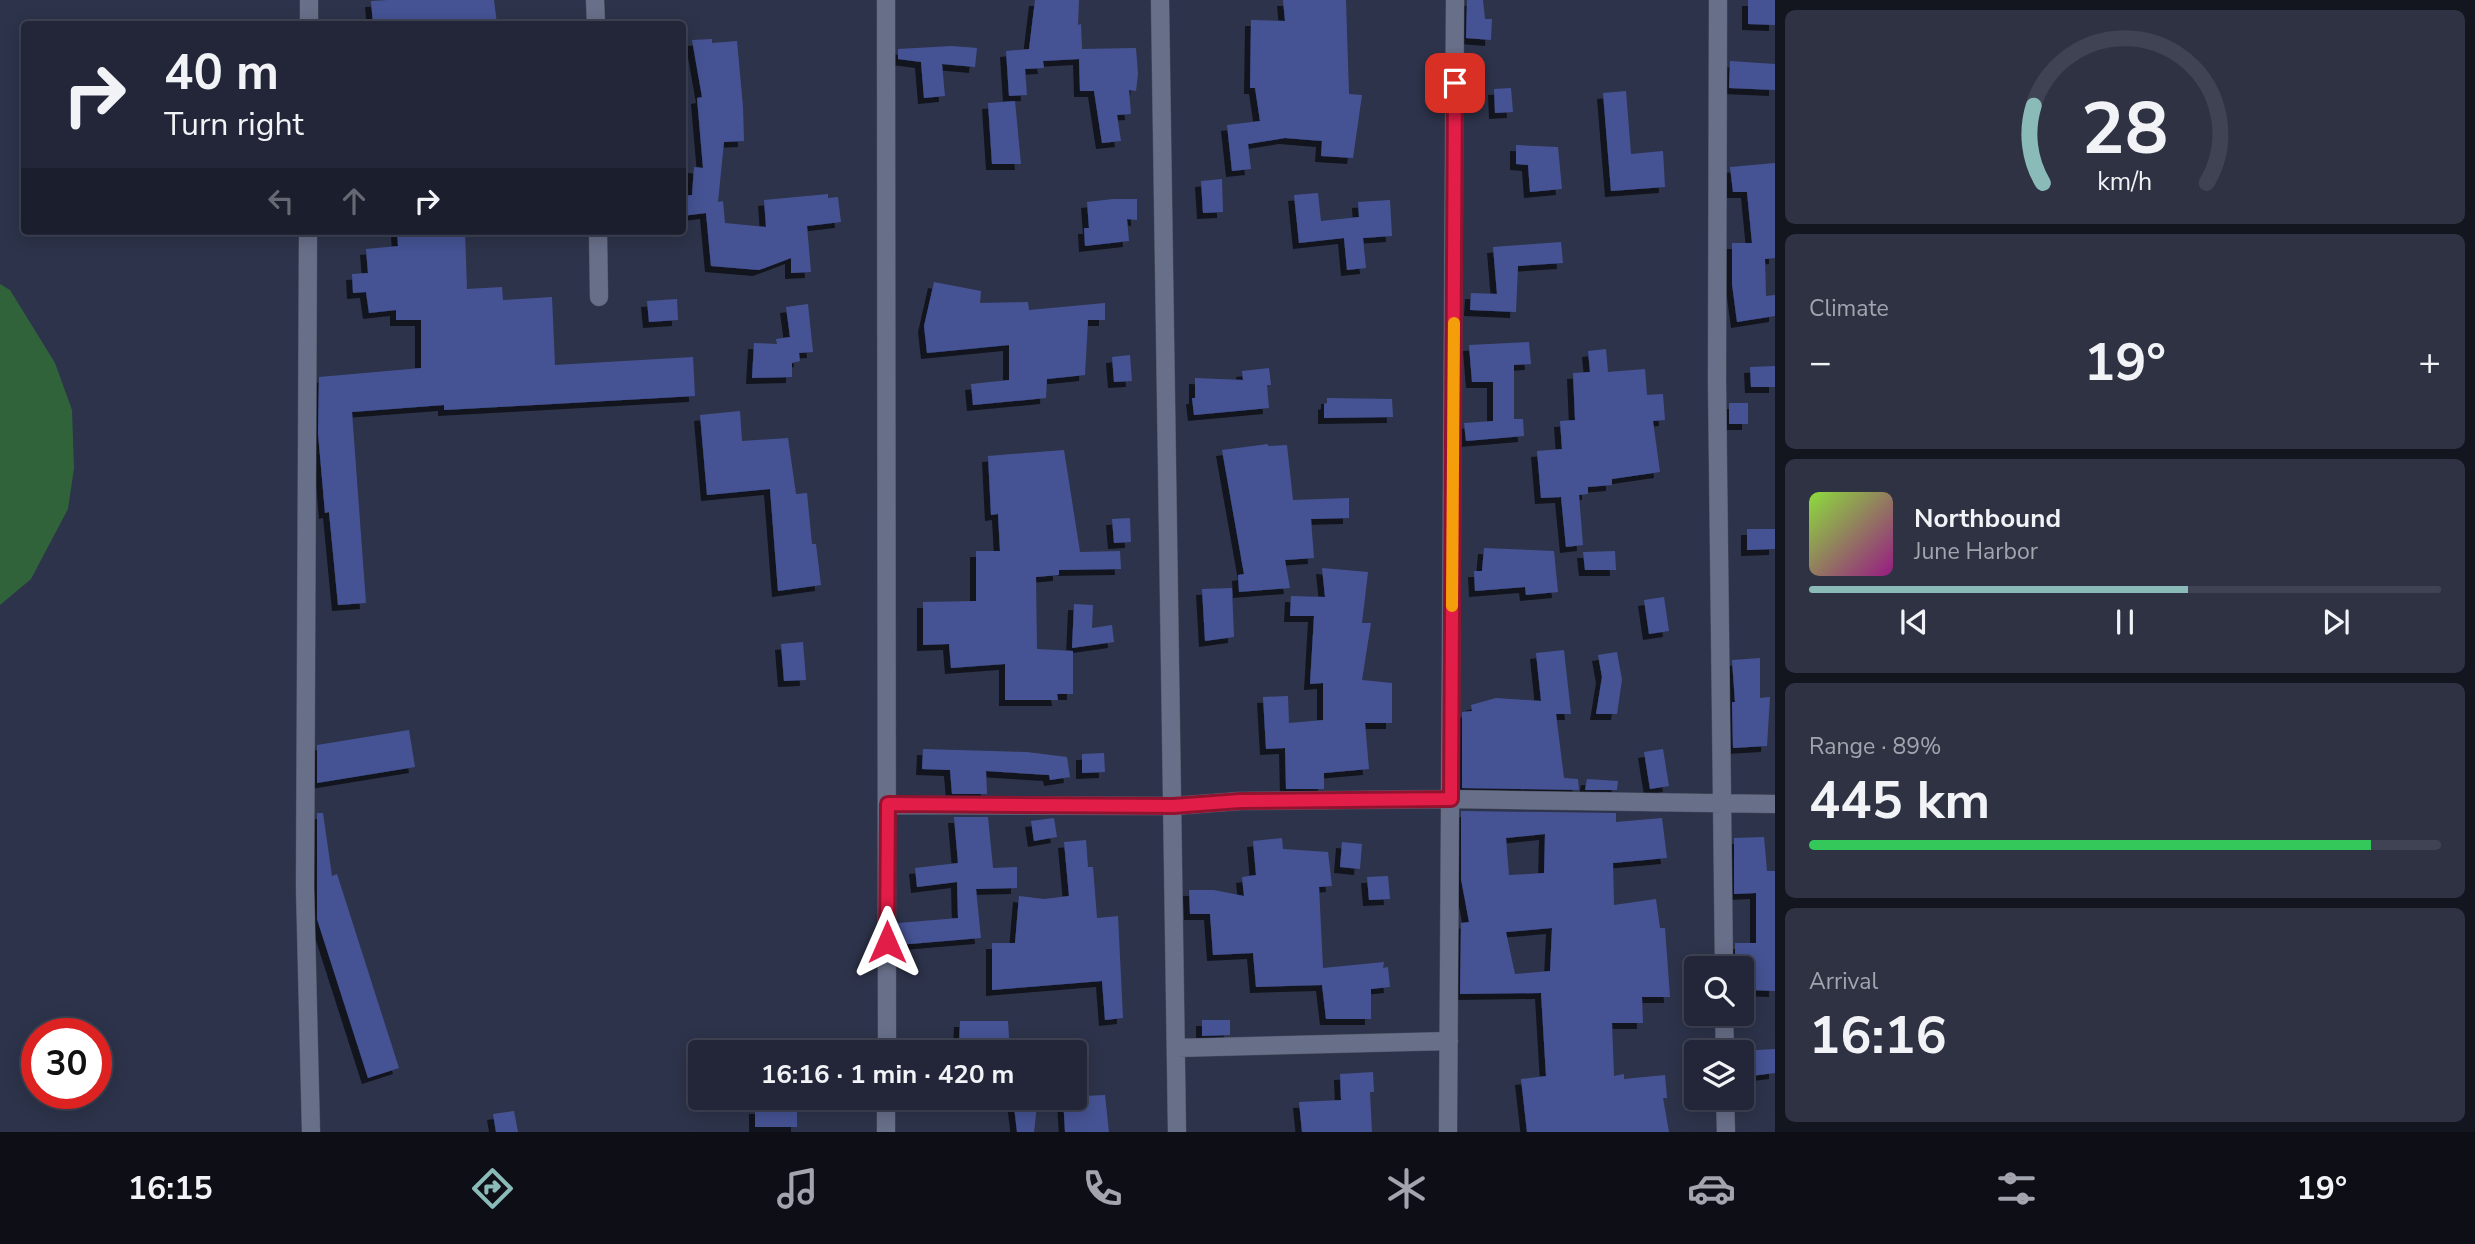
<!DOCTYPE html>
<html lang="en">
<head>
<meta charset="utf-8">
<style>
  :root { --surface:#222638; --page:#2e3243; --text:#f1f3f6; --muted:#a2a5ae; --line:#3f4353; --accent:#8bbbb9 }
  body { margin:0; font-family:"Nunito Sans",sans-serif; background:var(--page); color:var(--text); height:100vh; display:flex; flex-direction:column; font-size:26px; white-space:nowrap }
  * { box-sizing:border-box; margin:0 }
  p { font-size:23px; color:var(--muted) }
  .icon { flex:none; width:38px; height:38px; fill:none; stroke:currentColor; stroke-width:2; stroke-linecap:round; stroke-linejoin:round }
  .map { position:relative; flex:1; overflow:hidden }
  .side { display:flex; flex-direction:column; gap:10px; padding:10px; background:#13151f; width:700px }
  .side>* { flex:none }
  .banner { position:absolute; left:21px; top:21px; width:665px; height:214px; border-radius:7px; box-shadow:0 4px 18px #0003,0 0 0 2px var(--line); background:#222638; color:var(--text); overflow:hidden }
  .buttons { position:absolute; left:1684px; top:956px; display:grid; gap:14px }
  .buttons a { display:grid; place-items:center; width:70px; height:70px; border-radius:7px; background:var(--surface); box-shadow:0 4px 18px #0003,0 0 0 2px var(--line); font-size:35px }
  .speed { position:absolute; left:21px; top:1018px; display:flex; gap:14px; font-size:35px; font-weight:700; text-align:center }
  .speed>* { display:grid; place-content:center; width:91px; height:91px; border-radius:50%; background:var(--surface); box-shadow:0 4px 18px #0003,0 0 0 2px var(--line); line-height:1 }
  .speed .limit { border:10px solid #d22; background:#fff; color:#111 }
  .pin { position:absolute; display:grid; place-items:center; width:60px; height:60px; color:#fff; margin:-30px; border-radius:14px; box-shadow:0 4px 10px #0006 }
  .me { position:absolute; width:77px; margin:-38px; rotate:0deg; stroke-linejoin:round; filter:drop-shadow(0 0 5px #0008) }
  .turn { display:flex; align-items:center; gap:24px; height:147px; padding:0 28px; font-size:32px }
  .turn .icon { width:91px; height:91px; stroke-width:2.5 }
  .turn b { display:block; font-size:49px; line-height:60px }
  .lanes { display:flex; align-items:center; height:66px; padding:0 28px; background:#0003; justify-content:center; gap:35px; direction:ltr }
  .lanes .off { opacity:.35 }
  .big { font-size:52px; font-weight:700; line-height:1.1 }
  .side .widget { flex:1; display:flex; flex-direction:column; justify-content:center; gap:10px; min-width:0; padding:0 24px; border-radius:10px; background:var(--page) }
  .side .dial { align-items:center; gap:0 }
  .dial svg { height:182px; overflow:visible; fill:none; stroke:var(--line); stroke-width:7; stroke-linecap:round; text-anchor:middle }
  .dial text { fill:var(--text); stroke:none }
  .song { display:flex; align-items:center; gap:21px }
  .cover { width:84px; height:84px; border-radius:10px; background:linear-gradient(135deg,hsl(90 70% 55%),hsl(310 70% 35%)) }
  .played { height:7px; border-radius:4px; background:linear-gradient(90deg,var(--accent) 60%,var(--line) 60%) }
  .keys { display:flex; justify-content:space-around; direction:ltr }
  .heat { display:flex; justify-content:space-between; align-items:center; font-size:38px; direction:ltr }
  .charge { height:10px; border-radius:5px; background:linear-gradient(90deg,#34c759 89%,var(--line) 0) }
  .trip { position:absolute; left:688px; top:1040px; width:399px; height:70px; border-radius:7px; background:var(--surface); box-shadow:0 4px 18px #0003,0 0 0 2px var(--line); font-weight:700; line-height:70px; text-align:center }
  .tab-bar { display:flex; height:112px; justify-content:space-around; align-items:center; background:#0e0f16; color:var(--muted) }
  .tab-bar .icon { width:49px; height:49px }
  .tab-bar .current { color:var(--accent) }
  .tab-bar b { font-size:32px; color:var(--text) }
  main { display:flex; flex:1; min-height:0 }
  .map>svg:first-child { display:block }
</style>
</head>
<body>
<main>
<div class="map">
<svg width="1775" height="1132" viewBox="0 0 1775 1132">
  <defs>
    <filter id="shadow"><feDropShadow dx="-6" dy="6" stdDeviation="0" flood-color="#0009"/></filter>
  </defs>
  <rect width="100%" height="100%" fill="#2d334a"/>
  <path fill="#31633b" d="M 0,284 L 10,290 L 55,363 L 72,410 L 74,468 L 68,509 L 31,579 L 0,605 Z"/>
  <path fill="#455394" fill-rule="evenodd" filter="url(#shadow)" d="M 388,0 L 494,0 L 497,24 L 373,24 L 371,1 Z
    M 1035,0 L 1079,0 L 1078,25 L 1081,24 L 1082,49 L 1136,48 L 1138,74 L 1136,91 L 1129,90 L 1131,114 L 1117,115 L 1121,141 L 1102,143 L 1094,91 L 1080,91 L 1079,59 L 1043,61 L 1044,68 L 1025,69 L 1027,95 L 1009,96 L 1006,51 L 1029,49 Z
    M 1283,0 L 1346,0 L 1349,94 L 1362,95 L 1353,158 L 1321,156 L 1322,141 L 1285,138 L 1248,144 L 1251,169 L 1232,171 L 1227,125 L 1260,121 L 1255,88 L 1250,88 L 1251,20 L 1285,21 Z
    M 1467,0 L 1483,0 L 1485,19 L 1492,19 L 1491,40 L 1466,38 Z
    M 1748,0 L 1775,0 L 1775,25 L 1748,24 Z
    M 712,39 L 712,43 L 737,41 L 743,107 L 744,141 L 724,142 L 718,202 L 723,201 L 725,223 L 766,227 L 764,200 L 828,194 L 828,198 L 838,197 L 841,222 L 807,226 L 811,272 L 791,273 L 791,258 L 759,270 L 711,266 L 706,213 L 682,216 L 682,196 L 692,195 L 694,167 L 703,168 L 697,98 L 702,97 L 692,40 Z
    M 952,46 L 977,48 L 975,67 L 942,64 L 945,96 L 924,98 L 921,62 L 898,59 L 898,49 Z
    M 1730,61 L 1775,64 L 1775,90 L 1729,88 Z
    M 1511,88 L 1513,112 L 1495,113 L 1494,89 Z
    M 1626,91 L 1631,154 L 1663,151 L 1665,187 L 1611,191 L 1603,93 Z
    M 1015,101 L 1021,164 L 992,164 L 988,103 Z
    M 1516,145 L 1558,147 L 1562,189 L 1530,192 L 1528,165 L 1516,164 Z
    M 1775,163 L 1775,258 L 1765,259 L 1766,296 L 1775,295 L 1775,316 L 1737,322 L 1732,284 L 1732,243 L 1752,243 L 1747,192 L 1733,192 L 1730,167 Z
    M 1222,179 L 1223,212 L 1203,213 L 1201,181 Z
    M 1318,193 L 1321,221 L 1359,217 L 1358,202 L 1390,200 L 1392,236 L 1363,238 L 1366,268 L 1347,270 L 1344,238 L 1299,243 L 1294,195 Z
    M 1113,199 L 1137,199 L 1137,220 L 1127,219 L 1129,241 L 1085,246 L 1084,228 L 1089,228 L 1087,202 Z
    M 397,231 L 465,231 L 467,289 L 502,287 L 503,300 L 552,297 L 555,365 L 693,357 L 695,396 L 444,410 L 444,405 L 352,412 L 366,603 L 338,605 L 329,512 L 325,513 L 318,433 L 319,377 L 421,368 L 421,320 L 396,320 L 396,310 L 369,313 L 366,292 L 353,293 L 352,274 L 368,273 L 366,249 L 398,246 Z
    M 1561,242 L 1563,263 L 1518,266 L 1516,312 L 1470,310 L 1471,293 L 1497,294 L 1493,247 Z
    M 934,282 L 981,291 L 980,303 L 1028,302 L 1029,310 L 1105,303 L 1105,320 L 1088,320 L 1085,375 L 1047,379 L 1046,398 L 973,405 L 971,384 L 1009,380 L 1009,345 L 927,353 L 924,326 Z
    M 677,299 L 678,320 L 649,322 L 647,301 Z
    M 808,304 L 813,352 L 799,353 L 800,361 L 792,363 L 792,377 L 752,378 L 754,343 L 777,344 L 776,339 L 790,337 L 786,307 Z
    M 1529,342 L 1531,364 L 1514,365 L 1514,419 L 1523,419 L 1524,436 L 1466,441 L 1464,423 L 1493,421 L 1493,382 L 1472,382 L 1469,345 Z
    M 1606,349 L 1608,372 L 1645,369 L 1647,395 L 1663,394 L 1665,420 L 1653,421 L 1660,472 L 1612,479 L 1612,485 L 1588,487 L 1588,494 L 1579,495 L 1583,545 L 1566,547 L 1561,497 L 1541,498 L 1537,451 L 1562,449 L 1560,421 L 1575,420 L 1573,373 L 1590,372 L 1588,351 Z
    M 1130,355 L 1132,381 L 1114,382 L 1112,357 Z
    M 1775,366 L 1775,387 L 1751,387 L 1750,367 Z
    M 1269,368 L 1271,385 L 1267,385 L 1269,408 L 1194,415 L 1192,398 L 1195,398 L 1195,378 L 1243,380 L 1242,371 Z
    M 1327,398 L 1392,399 L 1393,417 L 1324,418 L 1324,404 L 1327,403 Z
    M 1729,403 L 1748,403 L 1748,424 L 1729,424 Z
    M 740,411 L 742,441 L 788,438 L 796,494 L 807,493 L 812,544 L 816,544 L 821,585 L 778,591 L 770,489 L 707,495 L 700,415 Z
    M 1268,444 L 1268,446 L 1287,445 L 1293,500 L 1349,498 L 1349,518 L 1311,519 L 1314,558 L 1285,560 L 1290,588 L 1239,592 L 1238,575 L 1244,574 L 1222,450 Z
    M 1064,450 L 1080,552 L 1120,551 L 1121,569 L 1059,570 L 1059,575 L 1036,577 L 1037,649 L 1073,651 L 1073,694 L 1057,694 L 1058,700 L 1005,700 L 1005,664 L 951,668 L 949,644 L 923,645 L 923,602 L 976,601 L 976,551 L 1000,551 L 998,514 L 991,515 L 988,456 Z
    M 1130,518 L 1131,542 L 1114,543 L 1112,519 Z
    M 1747,529 L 1775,529 L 1775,549 L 1747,550 Z
    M 1484,548 L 1554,551 L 1558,592 L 1526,595 L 1525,587 L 1475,591 L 1474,571 L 1482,571 Z
    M 1615,551 L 1616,570 L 1585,570 L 1583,552 Z
    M 1322,568 L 1368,572 L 1362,623 L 1371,623 L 1362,680 L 1392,683 L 1392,723 L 1365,723 L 1369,769 L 1324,773 L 1324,789 L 1286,789 L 1285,748 L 1266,749 L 1263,697 L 1288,696 L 1289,723 L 1323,720 L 1323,683 L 1310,684 L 1314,616 L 1290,616 L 1291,596 L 1325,597 Z
    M 1232,588 L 1234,637 L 1205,641 L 1202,589 Z
    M 1664,597 L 1669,631 L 1649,634 L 1644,600 Z
    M 1074,604 L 1093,605 L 1092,628 L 1112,625 L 1114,642 L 1072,648 Z
    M 803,642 L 806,680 L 784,681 L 781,644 Z
    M 1564,650 L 1571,714 L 1556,714 L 1564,778 L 1578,779 L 1579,790 L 1462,788 L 1462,712 L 1472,711 L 1471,705 L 1496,698 L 1541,701 L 1536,653 Z
    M 1617,652 L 1622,680 L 1617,714 L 1596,714 L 1602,677 L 1598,655 Z
    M 1760,658 L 1760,698 L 1770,697 L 1767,746 L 1733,748 L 1732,702 L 1735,702 L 1732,660 Z
    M 409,730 L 415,767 L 317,783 L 317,745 Z
    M 923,749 L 1027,752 L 1067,757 L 1070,777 L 1050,780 L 1049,775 L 986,771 L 987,794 L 952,794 L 950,770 L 922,769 Z
    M 1663,749 L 1669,786 L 1650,789 L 1644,752 Z
    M 1104,753 L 1105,772 L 1082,773 L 1082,754 Z
    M 1587,779 L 1618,781 L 1617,790 L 1585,790 Z
    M 1461,811 L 1616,813 L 1616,822 L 1662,818 L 1667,858 L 1613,863 L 1614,905 L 1656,899 L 1660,928 L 1665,928 L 1670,997 L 1642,997 L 1643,1023 L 1612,1023 L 1614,1076 L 1624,1074 L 1624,1079 L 1665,1075 L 1667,1098 L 1663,1098 L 1669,1132 L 1527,1132 L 1521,1079 L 1546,1076 L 1541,993 L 1460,994 L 1461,923 L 1469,922 L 1461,879 ZM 1545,834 L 1544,873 L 1509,875 L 1506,838 ZM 1552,928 L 1550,971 L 1515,974 L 1506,932 Z
    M 317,813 L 323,813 L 332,876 L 337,874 L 399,1068 L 368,1078 L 317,919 Z
    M 954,817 L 988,817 L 993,868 L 1017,867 L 1017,888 L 976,889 L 981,938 L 898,945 L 898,923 L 958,918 L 957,882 L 917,887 L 915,868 L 958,863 Z
    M 1054,818 L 1057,837 L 1034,841 L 1031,821 Z
    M 1764,837 L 1767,871 L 1775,871 L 1775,991 L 1749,990 L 1749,961 L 1735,961 L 1735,943 L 1756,943 L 1756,893 L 1734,894 L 1734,838 Z
    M 1282,838 L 1283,849 L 1328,852 L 1332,886 L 1319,887 L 1323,968 L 1384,962 L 1383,968 L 1388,967 L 1390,987 L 1371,989 L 1371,1019 L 1326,1019 L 1322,985 L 1256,987 L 1253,953 L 1213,955 L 1210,914 L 1190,914 L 1189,890 L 1214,890 L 1244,896 L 1242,877 L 1256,875 L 1253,841 Z
    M 1086,840 L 1088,867 L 1093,867 L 1097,918 L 1118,916 L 1123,1018 L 1105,1020 L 1102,981 L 992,990 L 992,943 L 1015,943 L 1019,896 L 1044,899 L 1069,896 L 1064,842 Z
    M 1342,842 L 1362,844 L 1360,869 L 1340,867 Z
    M 1388,876 L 1390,899 L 1369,900 L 1367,877 Z
    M 1202,1020 L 1230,1020 L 1230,1035 L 1202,1036 Z
    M 960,1021 L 1008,1021 L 1010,1052 L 990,1052 L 959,1045 Z
    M 1775,1049 L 1775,1073 L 1751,1076 L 1751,1073 L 1741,1073 L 1741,1051 Z
    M 1373,1072 L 1374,1092 L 1370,1092 L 1372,1132 L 1302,1132 L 1299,1102 L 1341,1100 L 1340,1074 Z
    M 1105,1095 L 1109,1132 L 1065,1132 L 1063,1097 Z
    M 1038,1097 L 1034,1132 L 1017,1132 L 1013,1098 Z
    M 755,1108 L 797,1108 L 797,1127 L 755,1127 Z
    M 514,1111 L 518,1132 L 496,1132 L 493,1114 Z"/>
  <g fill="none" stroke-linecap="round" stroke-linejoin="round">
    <g stroke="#4a4f62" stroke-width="19">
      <path id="minor" d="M 595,0 L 596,24
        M 886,0 L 887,1052
        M 1160,0 L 1177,1132
        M 1718,0 L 1717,382 L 1724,968
        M 309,24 L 309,0
        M 308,231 L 305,888 L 311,1132
        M 598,231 L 599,297
        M 888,805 L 1173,806 L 1240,801 L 1451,799 L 1775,804
        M 1724,1013 L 1725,1052
        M 1176,1048 L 1449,1041
        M 1725,1097 L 1726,1132
        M 886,1132 L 886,1097
        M 1448,1132 L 1455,0"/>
    </g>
    <use href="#minor" stroke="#686f89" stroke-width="18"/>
  </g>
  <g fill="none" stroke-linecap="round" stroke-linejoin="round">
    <g stroke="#92132f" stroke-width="18">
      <path id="route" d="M 887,942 L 888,804 L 1173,806 L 1240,801 L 1451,799 L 1455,83"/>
    </g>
    <use href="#route" stroke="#e11d48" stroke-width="12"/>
    <path stroke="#f59e0b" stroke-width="12" d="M 1452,606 L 1454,323"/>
  </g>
</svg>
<div class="buttons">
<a><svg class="icon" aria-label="search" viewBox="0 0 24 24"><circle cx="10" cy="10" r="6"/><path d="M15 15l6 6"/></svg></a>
<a><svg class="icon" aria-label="layers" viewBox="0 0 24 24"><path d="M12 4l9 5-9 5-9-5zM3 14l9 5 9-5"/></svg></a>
</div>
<div class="speed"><div class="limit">30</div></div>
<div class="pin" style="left:1455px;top:83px;background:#d93025"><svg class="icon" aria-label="arrive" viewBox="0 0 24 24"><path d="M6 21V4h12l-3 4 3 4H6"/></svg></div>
<svg class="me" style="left:887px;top:942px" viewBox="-20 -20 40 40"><path d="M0-17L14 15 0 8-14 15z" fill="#e11d48" stroke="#fff" stroke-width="4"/></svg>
<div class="trip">16:16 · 1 min · 420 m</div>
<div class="banner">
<div class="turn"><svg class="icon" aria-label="right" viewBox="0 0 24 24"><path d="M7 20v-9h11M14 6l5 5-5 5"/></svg><div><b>40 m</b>Turn right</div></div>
<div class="lanes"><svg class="icon off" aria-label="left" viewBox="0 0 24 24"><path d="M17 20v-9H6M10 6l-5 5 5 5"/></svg><svg class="icon off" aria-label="ahead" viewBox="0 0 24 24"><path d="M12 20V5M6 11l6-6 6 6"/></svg><svg class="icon" aria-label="right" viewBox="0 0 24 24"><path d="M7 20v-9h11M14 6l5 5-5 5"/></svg></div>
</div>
</div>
<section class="side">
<div class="widget dial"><svg viewBox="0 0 100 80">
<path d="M14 69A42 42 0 1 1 86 69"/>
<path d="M14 69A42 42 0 0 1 10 35" stroke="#8bbbb9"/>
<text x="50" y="56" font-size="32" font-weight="700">28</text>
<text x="50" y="72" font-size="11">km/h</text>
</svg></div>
<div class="widget"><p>Climate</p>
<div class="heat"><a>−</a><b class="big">19°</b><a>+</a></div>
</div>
<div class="widget">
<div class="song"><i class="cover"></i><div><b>Northbound</b><p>June Harbor</p></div></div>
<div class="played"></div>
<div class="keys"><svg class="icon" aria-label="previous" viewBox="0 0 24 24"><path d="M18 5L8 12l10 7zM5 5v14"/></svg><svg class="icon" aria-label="pause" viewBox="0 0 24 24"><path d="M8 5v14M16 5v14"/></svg><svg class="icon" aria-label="next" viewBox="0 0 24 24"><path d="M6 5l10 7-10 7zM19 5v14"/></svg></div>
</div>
<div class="widget"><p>Range · 89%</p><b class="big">445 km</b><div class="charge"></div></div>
<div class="widget"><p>Arrival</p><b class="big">16:16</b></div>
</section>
</main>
<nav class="tab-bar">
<b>16:15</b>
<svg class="icon current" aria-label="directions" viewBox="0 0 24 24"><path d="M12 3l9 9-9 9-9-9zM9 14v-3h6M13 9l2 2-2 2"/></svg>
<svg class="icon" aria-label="music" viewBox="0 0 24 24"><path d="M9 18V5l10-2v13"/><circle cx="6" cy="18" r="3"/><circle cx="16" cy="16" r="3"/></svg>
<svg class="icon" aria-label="phone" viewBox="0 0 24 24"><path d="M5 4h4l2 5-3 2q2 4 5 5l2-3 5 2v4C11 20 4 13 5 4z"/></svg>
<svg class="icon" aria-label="climate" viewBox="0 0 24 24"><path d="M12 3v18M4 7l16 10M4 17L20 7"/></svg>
<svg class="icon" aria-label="car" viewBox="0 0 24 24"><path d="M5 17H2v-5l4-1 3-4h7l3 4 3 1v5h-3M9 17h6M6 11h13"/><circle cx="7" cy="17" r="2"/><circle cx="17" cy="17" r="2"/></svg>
<svg class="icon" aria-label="filters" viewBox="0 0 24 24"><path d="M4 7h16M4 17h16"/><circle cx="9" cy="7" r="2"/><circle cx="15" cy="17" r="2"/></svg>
<b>19°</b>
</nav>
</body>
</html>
